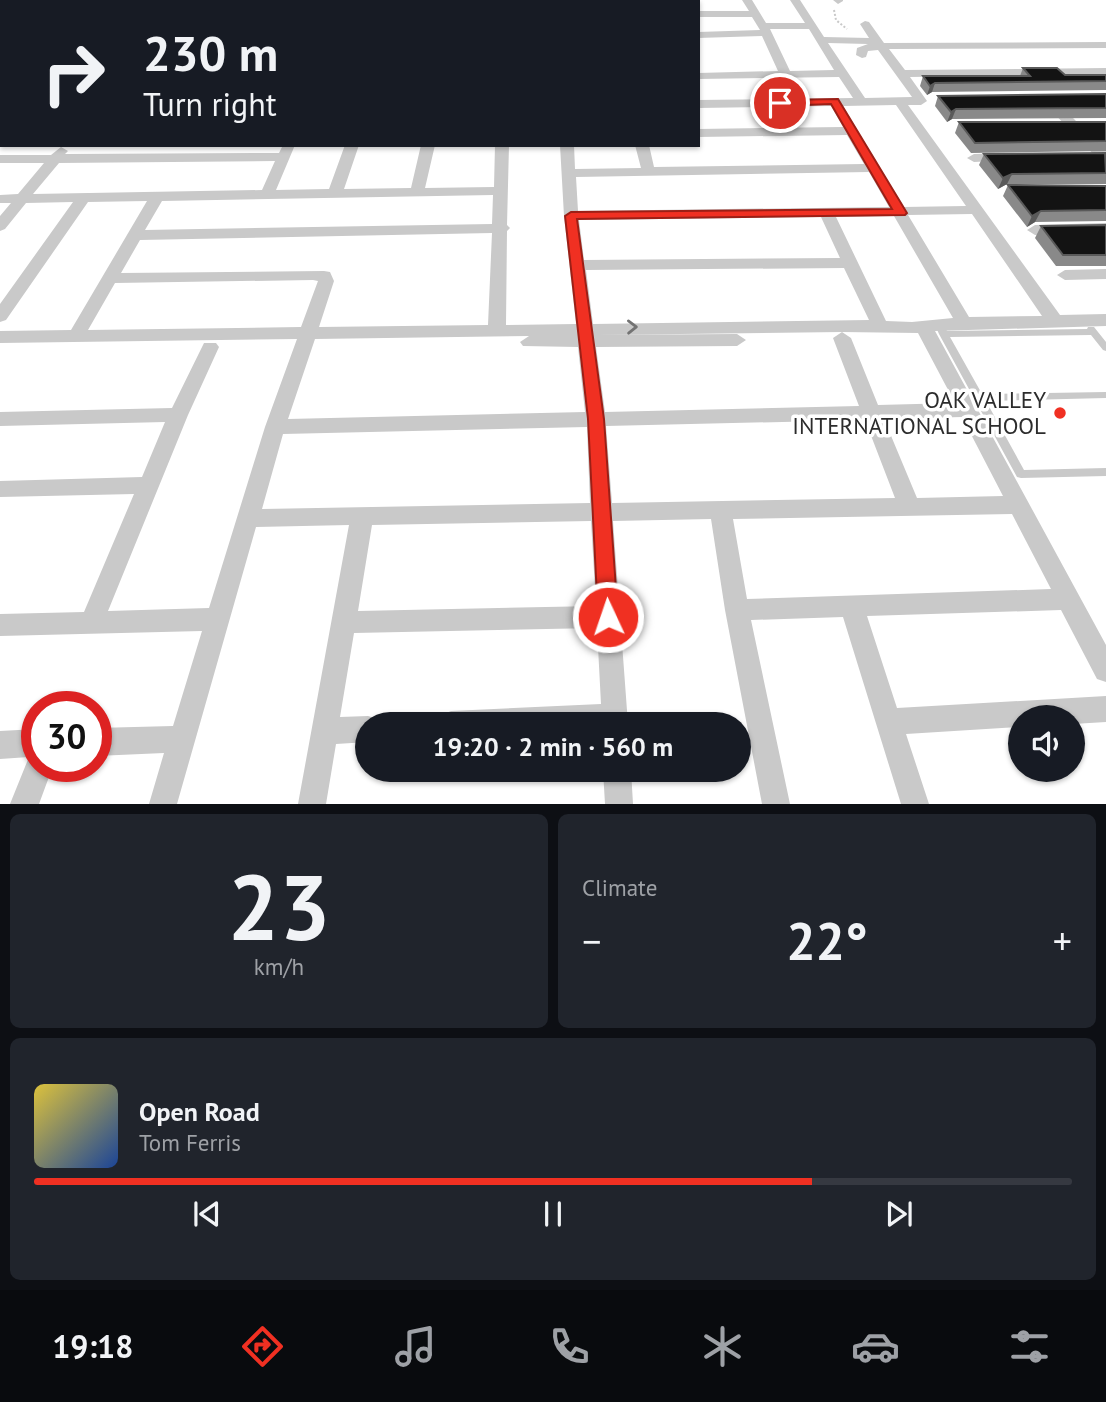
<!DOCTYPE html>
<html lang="en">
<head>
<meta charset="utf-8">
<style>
  :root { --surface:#171b24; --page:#20242c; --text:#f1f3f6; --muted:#9ea1a6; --line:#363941; --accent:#f03022 }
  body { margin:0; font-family:"PT Sans",sans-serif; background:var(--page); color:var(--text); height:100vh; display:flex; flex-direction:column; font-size:26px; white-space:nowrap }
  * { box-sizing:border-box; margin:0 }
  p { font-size:23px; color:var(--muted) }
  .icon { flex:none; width:38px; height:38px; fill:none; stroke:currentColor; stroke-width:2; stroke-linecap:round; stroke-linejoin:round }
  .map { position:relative; height:804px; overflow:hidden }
  .drawer { display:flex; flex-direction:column; gap:10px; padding:10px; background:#0d0f14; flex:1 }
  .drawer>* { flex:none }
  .hud { position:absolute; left:0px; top:0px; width:700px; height:147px; box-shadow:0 2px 5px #0004; background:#171b24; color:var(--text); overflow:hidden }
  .buttons { position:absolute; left:1008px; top:705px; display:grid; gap:14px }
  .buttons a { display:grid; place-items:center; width:77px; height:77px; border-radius:50%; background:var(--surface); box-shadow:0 2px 5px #0004; font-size:35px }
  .speed { position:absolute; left:21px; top:691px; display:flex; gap:14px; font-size:35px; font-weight:700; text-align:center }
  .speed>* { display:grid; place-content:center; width:91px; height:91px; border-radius:50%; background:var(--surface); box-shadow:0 2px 5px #0004; line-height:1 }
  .speed .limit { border:10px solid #d22; background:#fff; color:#111 }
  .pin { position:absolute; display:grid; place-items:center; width:60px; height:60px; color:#fff; margin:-30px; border:4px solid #fff; border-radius:50%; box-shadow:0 2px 7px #0007 }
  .me { position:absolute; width:77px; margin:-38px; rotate:357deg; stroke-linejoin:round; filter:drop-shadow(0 0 5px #0008) }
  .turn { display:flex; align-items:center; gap:24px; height:147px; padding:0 28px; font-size:32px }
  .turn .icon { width:91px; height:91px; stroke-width:2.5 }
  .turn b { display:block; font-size:49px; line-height:60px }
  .big { font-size:52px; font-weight:700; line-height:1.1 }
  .drawer .tile { flex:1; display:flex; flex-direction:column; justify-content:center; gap:10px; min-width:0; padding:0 24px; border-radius:10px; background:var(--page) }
  .drawer .dial { align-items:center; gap:0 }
  .dial b { font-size:91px; line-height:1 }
  .song { display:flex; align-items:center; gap:21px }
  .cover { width:84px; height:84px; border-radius:10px; background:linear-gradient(135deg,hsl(50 70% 55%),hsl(220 70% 35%)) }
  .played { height:7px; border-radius:4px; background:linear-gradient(90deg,var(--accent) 75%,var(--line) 75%) }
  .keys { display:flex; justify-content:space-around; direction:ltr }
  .heat { display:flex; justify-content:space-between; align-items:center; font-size:38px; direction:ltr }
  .drawer .tiles { flex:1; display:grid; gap:10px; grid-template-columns:1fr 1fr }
  .tile:last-child { grid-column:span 2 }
  .trip { position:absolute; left:355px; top:712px; width:396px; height:70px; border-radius:35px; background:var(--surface); box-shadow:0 2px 5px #0004; font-weight:700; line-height:70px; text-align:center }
  .tabs { display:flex; height:112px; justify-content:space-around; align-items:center; background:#090b0e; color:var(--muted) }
  .tabs .icon { width:49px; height:49px }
  .tabs .active { color:var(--accent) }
  .tabs b { font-size:32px; color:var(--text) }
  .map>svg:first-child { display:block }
</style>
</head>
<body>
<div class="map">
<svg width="1106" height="804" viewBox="0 0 1106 804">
  <rect width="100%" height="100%" fill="#fff"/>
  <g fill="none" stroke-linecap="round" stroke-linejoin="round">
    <path stroke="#c9c9c9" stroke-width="2" stroke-dasharray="2 2" stroke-linecap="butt" d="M 834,10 L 836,20 L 847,29"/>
    <path fill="#c9c9c9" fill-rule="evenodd" d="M 939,322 L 942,323 L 947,331 L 1087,329 L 1088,327 L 1094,327 L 1106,342 L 1106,351 L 1103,350 L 1091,335 L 950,337 L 982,394 L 1106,392 L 1106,398 L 986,401 L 1024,470 L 1106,468 L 1106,476 L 1021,478 L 1017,477 L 939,334 L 935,325 Z"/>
    <path fill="#c9c9c9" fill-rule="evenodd" d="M 293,0 L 303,0 L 292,2 Z
      M 447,0 L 457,0 L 457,2 L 447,2 Z
      M 503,0 L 513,0 L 513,2 L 503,2 Z
      M 555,0 L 565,0 L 565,2 L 555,2 Z
      M 742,0 L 752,0 L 766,23 L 805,23 L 790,0 L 800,0 L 824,37 L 869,38 L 860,24 L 865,21 L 869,22 L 884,43 L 1106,42 L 1106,48 L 889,49 L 905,70 L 1106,68 L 1106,74 L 910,77 L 927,101 L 921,105 L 908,105 L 1060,315 L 1106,314 L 1106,326 L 935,331 L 1106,645 L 1106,682 L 1097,679 L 1061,610 L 867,616 L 897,708 L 1106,696 L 1106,722 L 1073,724 L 1073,718 L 1020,718 L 1020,727 L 906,734 L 929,804 L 901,804 L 843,617 L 751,620 L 790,804 L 762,804 L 725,610 L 711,519 L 613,521 L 628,724 L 438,724 L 442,715 L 451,711 L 601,704 L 597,628 L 354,633 L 340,717 L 368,716 L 378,719 L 380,724 L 368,724 L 368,742 L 336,744 L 326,804 L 298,804 L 349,525 L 256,527 L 177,804 L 149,804 L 164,753 L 96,756 L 96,728 L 173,726 L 202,631 L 0,636 L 0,614 L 84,612 L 134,494 L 0,497 L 0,481 L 142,477 L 165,422 L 0,426 L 0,412 L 172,408 L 204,343 L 216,343 L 219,347 L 188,415 L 108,611 L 209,608 L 265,427 L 297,339 L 0,343 L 0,331 L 71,330 L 147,201 L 88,202 L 6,320 L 0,322 L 0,304 L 73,202 L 26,203 L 5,229 L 0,231 L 0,216 L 11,203 L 0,203 L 0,195 L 18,194 L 44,163 L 0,163 L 0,155 L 51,155 L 61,147 L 68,151 L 65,154 L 279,153 L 283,145 L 295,145 L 276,190 L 329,189 L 345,145 L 359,145 L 344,189 L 411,188 L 421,145 L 435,145 L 425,188 L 494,187 L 495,145 L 509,145 L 507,225 L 510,228 L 507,231 L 506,325 L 576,324 L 564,216 L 560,145 L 574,145 L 575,169 L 641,168 L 635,145 L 649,145 L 654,167 L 864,164 L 847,135 L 698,137 L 698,129 L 843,127 L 831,106 L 698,108 L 698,100 L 853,98 L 839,77 L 698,79 L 698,73 L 778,71 L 762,36 L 698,38 L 698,32 L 760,30 L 752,17 L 698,17 L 698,11 L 749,11 ZM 770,29 L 809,29 L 834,70 L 790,71 ZM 828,43 L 868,44 L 857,48 L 856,55 L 862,58 L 866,57 L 868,51 L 878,50 L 912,97 L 865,98 ZM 896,105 L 966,206 L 903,207 L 843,106 ZM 275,161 L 262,190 L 33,194 L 59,163 ZM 869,172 L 889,207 L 578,211 L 576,177 ZM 493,195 L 492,224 L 145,230 L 162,201 ZM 972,214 L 1042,316 L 969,317 L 908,215 ZM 894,216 L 953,318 L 912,322 L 886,321 L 836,217 ZM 821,217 L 840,258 L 584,260 L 579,220 ZM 492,233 L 488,325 L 319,327 L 334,281 L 330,272 L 324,271 L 121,273 L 140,240 ZM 844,268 L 869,320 L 593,324 L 586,270 ZM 313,280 L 318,281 L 301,327 L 88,330 L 115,283 ZM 842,332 L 918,333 L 955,403 L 878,405 L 851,338 ZM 842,332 L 833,338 L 859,406 L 605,412 L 596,347 L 737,346 L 746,340 L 737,334 L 595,335 ZM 529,336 L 520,342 L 523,346 L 578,347 L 585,412 L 288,419 L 315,339 ZM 962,417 L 1003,496 L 917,498 L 884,419 ZM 865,420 L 895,498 L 612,503 L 606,426 ZM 587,427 L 590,503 L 262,509 L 283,434 ZM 1012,514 L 1051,589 L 747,599 L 733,519 ZM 591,521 L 596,606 L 358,611 L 372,525 Z
      M 833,0 L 843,0 L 843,1 L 838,4 Z
      M 0,1 L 6,2 L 2,2 L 0,10 Z
      M 0,59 L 2,59 L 0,71 Z
      M 1048,96 L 1052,97 L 1106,151 L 1106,163 L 1101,162 L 1044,103 L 1044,97 Z
      M 0,125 L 2,125 L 2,133 L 0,133 Z
      M 1008,153 L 1013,154 L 1013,160 L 974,162 L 967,158 L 974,154 Z
      M 1106,223 L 1106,233 L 1035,235 L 1027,230 L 1035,225 Z
      M 1106,269 L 1106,279 L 1065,280 L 1057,275 L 1065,270 Z
      M 37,729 L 37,766 L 53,766 L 39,804 L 10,804 L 29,757 L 0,759 L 0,731 Z
      M 603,770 L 631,770 L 633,804 L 605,804 Z"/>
  </g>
  <path fill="#898989" d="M 1023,68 L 1065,75 L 1106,75 L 1106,90 L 932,92 L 927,95 L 920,86 L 923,76 L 1020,76 Z
    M 1106,94 L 1106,118 L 952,119 L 947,122 L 935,106 L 938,96 Z
    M 959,122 L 1106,122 L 1106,151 L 971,153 L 955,133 Z
    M 984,154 L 1106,154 L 1106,184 L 1007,184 L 998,189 L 979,165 Z
    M 1008,185 L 1106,186 L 1106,221 L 1035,222 L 1027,227 L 1003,196 Z
    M 1106,225 L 1106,266 L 1056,266 L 1035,238 L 1041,226 Z"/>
  <path fill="#5a5a5a" d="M 935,83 L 932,92 L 927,95 L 930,86 Z
    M 956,109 L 952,119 L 947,122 L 951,112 Z
    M 1012,174 L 1007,184 L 998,189 L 1003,178 Z
    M 1041,211 L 1035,222 L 1027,227 L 1032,216 Z"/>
  <path fill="#131313" stroke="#5a5a5a" stroke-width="2" d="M 49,0 L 271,0 L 271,2 L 48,2 Z
    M 0,14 L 2,14 L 2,41 L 0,41 Z
    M 1023,68 L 1057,68 L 1065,75 L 1106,75 L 1106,81 L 935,83 L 930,86 L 923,76 L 1030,76 Z
    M 1106,94 L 1106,108 L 956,109 L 951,112 L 938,96 Z
    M 959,122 L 1106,122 L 1106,141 L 975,143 Z
    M 1105,153 L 1106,173 L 1012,174 L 1003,178 L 984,154 Z
    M 1008,185 L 1106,186 L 1106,210 L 1041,211 L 1032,216 Z
    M 1106,225 L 1106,255 L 1063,255 L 1041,226 Z"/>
  <defs><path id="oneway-chevron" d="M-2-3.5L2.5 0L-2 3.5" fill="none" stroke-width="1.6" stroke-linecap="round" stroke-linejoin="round" transform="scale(1.75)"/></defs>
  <use stroke="#737373" href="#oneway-chevron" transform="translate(632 327) rotate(-1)"/>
  <path fill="#f03022" stroke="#9c1f16" stroke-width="2" d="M 838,99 L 907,213 L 905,215 L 577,219 L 604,419 L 618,617 L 615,624 L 608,626 L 601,624 L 598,617 L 588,419 L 565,216 L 571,212 L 892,209 L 831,104 L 780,106 L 775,103 L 780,100 Z"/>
  <circle fill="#f03022" stroke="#fff" stroke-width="2.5" cx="1060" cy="413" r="7"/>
  <g text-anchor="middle" stroke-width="7" stroke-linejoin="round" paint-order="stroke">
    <g font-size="23" fill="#2c2c2c" stroke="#fff" text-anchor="end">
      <text x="1046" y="408">OAK VALLEY<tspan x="1046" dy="26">INTERNATIONAL SCHOOL</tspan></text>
    </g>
  </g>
</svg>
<div class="buttons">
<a><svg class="icon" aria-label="sound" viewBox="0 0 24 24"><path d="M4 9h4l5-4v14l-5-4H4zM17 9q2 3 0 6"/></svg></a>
</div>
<div class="speed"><div class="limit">30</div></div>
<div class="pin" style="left:780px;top:103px;background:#d93025"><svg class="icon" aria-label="arrive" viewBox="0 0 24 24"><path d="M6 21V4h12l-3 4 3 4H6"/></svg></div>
<svg class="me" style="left:608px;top:617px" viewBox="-20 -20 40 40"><circle r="17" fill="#f03022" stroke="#fff" stroke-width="3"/><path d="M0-11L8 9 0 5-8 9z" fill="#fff"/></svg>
<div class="trip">19:20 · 2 min · 560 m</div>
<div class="hud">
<div class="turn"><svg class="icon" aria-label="right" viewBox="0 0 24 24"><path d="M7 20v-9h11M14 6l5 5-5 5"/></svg><div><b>230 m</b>Turn right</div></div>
</div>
</div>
<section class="drawer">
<div class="tiles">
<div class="tile dial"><b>23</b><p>km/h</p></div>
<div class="tile"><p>Climate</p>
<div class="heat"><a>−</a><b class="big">22°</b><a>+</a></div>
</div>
<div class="tile">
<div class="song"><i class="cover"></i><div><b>Open Road</b><p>Tom Ferris</p></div></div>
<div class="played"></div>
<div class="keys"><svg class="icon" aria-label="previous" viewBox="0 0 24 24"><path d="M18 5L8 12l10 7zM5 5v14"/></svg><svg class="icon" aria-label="pause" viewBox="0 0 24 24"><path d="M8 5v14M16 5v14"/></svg><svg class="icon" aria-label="next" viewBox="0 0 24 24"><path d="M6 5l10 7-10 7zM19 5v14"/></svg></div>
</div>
</div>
</section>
<nav class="tabs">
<b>19:18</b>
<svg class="icon active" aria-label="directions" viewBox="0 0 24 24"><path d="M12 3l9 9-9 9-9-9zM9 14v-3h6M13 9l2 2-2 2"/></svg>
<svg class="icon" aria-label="music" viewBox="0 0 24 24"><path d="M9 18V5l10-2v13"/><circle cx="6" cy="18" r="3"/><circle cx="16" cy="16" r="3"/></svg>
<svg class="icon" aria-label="phone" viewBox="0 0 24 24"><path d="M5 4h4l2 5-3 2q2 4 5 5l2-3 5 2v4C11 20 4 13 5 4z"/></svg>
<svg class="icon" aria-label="climate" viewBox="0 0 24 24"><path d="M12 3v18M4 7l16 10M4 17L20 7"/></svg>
<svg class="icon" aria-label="car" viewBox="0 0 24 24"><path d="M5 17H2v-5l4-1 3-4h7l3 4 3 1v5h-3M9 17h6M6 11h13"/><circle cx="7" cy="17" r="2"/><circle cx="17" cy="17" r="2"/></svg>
<svg class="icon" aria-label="filters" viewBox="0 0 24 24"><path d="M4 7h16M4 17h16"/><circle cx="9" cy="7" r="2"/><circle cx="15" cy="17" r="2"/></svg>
</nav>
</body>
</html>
